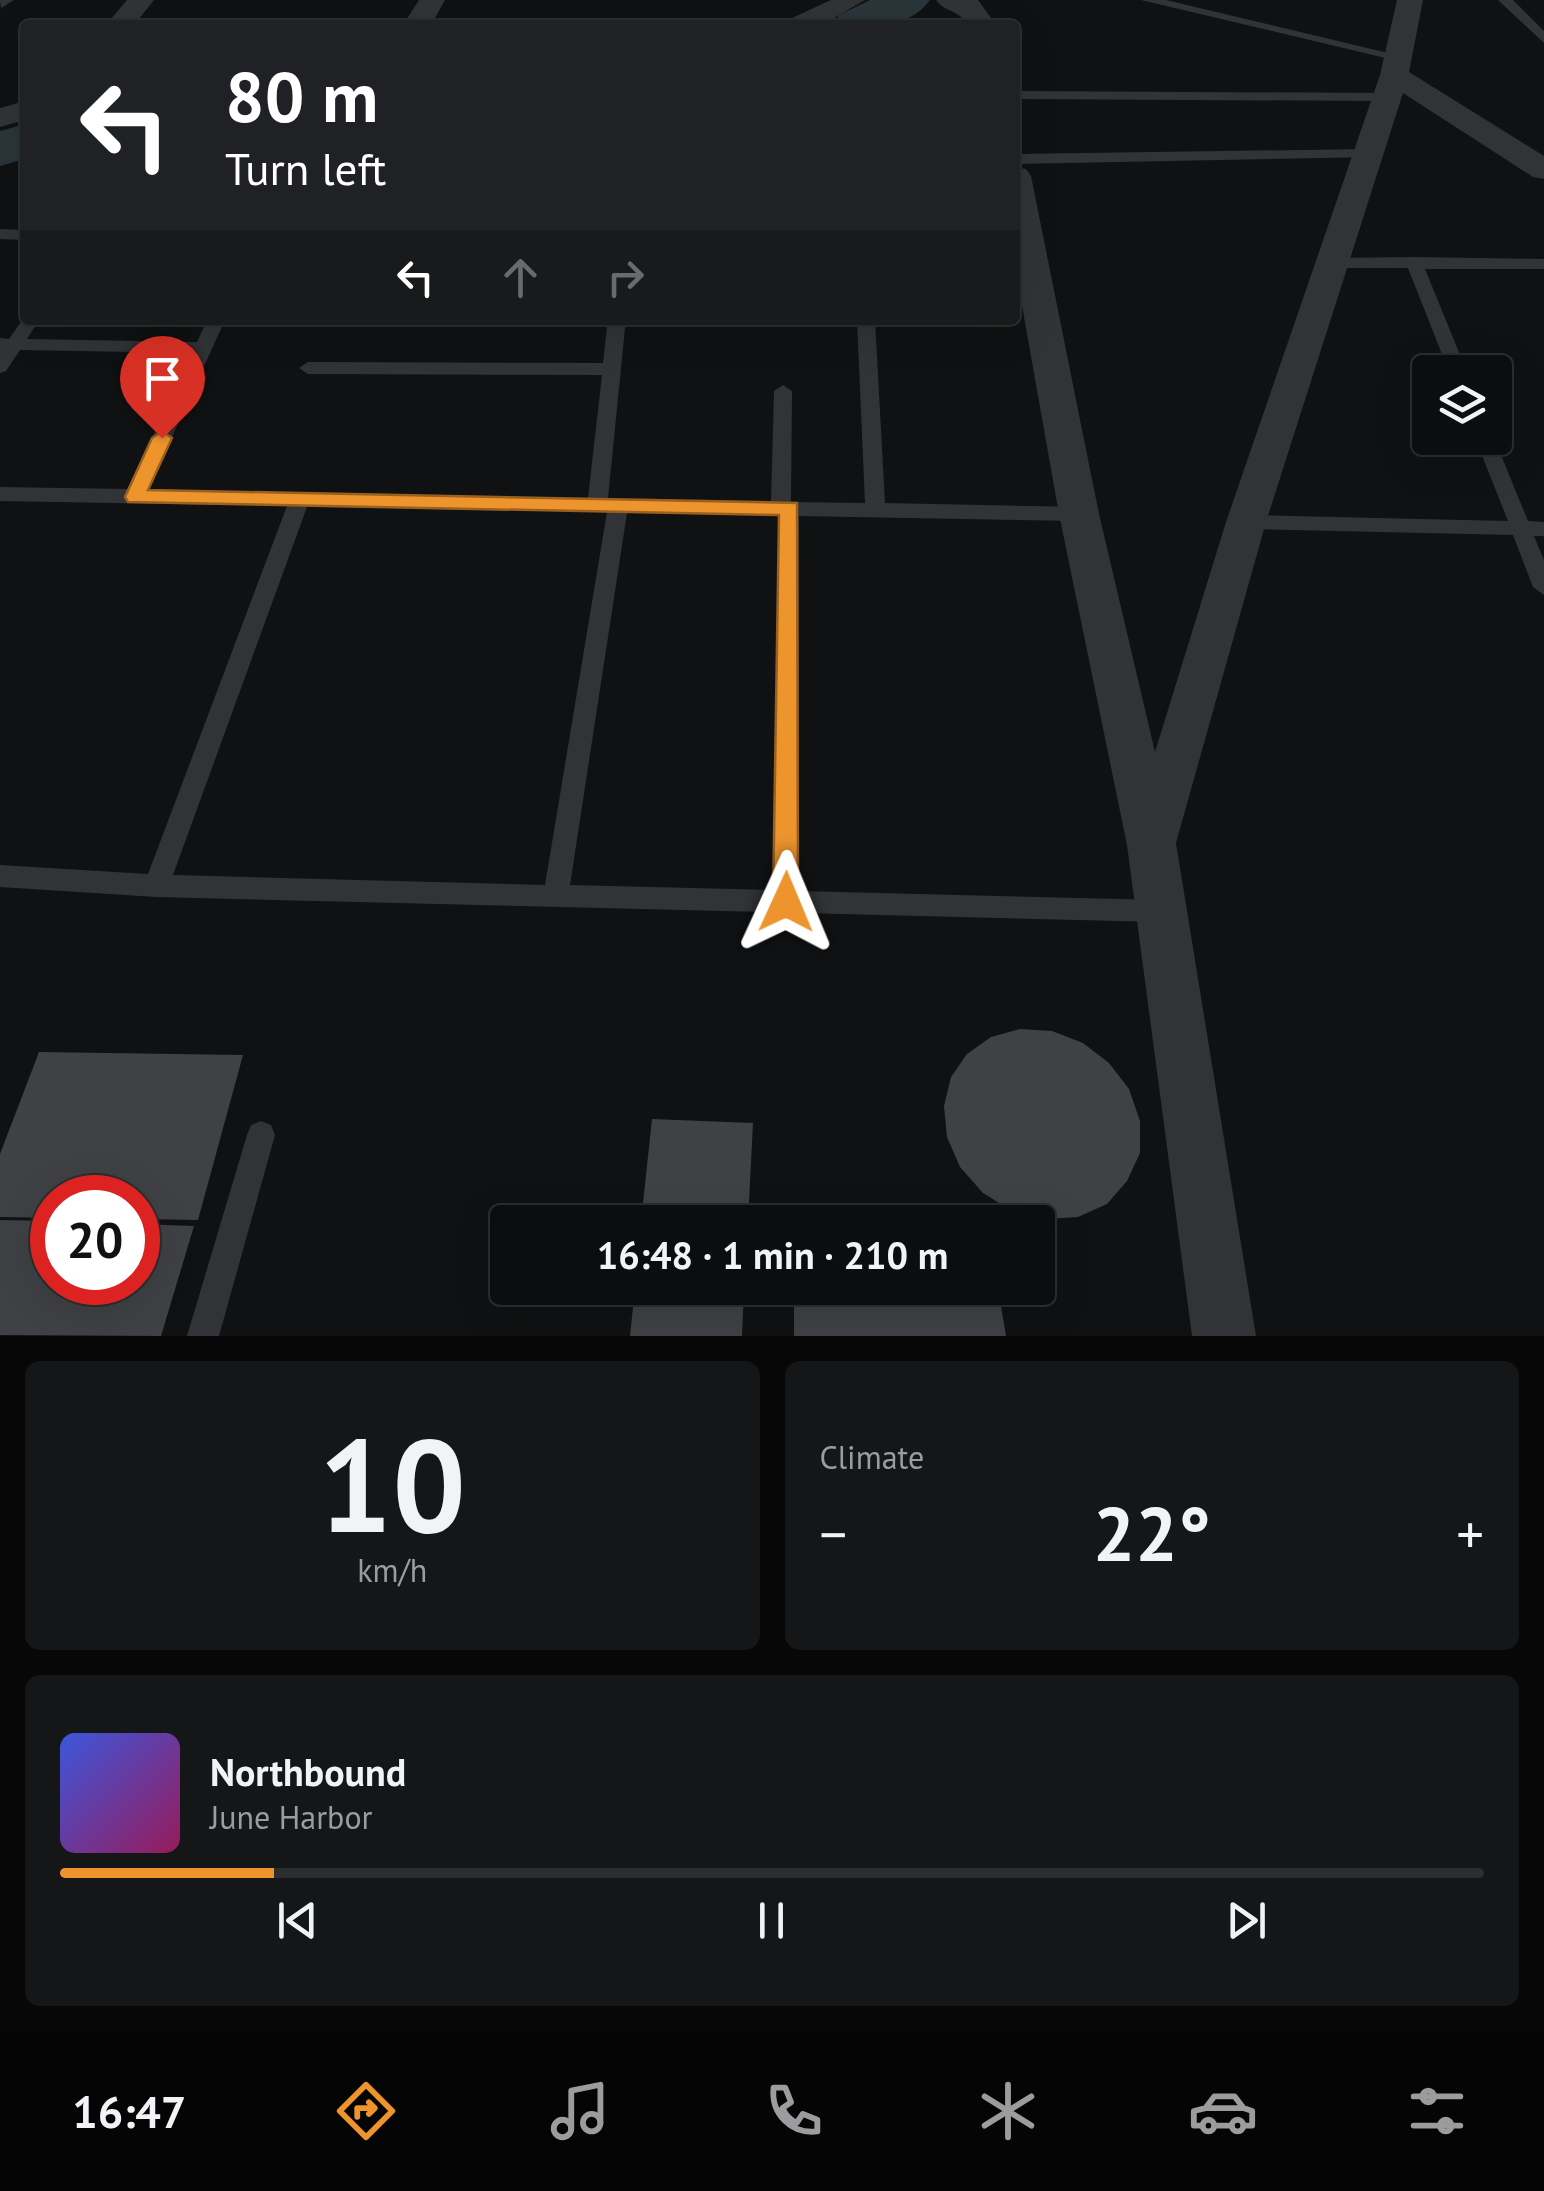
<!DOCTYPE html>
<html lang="en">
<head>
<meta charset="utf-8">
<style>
  :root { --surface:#0c0d0e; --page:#151617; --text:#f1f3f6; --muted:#9a9c9e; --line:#2c2d2e; --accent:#ed942d }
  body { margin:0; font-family:"PT Sans",sans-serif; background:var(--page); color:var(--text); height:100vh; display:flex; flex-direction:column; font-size:38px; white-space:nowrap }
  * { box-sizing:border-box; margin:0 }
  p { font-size:32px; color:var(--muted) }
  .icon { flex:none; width:55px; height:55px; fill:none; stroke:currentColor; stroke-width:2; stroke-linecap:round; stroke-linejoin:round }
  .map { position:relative; height:1336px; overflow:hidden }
  .details { display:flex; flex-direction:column; gap:25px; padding:25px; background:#070708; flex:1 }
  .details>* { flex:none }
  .hud { position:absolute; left:20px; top:20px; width:1000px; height:305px; border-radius:10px; box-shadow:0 10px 40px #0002,0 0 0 2px var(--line); background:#202124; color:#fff; overflow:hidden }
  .fabs { position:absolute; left:1412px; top:355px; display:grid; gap:20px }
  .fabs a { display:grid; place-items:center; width:100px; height:100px; border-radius:10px; background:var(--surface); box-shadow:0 10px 40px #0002,0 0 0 2px var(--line); font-size:50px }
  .speed { position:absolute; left:30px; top:1175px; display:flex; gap:20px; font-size:50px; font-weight:700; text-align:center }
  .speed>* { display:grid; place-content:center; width:130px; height:130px; border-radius:50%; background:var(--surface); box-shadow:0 10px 40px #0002,0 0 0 2px var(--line); line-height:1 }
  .speed .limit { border:15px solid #d22; background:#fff; color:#111 }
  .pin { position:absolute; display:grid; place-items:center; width:85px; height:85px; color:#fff; margin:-102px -42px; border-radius:50% 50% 50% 0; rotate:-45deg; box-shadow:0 0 10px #0007 }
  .pin .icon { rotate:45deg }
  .me { position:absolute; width:110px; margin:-55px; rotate:1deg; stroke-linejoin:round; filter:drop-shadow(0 0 8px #0008) }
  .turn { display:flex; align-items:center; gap:35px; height:210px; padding:0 40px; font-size:45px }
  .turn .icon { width:130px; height:130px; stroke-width:2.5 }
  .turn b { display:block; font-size:70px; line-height:85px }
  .lanes { display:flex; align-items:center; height:95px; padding:0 40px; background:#0003; justify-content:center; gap:50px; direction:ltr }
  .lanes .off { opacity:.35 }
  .big { font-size:75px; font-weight:700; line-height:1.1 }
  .details .widget { flex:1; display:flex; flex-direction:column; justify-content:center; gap:15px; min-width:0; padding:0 35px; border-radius:15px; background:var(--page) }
  .details .dial { align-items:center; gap:0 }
  .dial b { font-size:130px; line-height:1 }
  .song { display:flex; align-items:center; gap:30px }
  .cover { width:120px; height:120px; border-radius:15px; background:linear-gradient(135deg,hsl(230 70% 55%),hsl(330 70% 35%)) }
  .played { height:10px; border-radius:5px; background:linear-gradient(90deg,var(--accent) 15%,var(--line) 15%) }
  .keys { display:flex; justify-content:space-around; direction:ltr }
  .heat { display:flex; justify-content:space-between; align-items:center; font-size:55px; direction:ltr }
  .details .tiles { flex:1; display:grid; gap:25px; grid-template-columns:1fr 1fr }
  .widget:last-child { grid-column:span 2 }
  .trip { position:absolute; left:490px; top:1205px; width:565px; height:100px; border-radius:10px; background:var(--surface); box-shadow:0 10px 40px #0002,0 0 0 2px var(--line); font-weight:700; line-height:100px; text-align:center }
  .dock { display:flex; height:160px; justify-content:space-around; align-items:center; background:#050506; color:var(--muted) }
  .dock .icon { width:70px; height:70px }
  .dock .on { color:var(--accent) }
  .dock b { font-size:45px; color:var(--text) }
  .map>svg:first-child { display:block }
</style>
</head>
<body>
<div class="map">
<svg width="1544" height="1336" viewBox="0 0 1544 1336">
  <rect width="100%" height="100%" fill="#101112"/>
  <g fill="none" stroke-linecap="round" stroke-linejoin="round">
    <path fill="#2a353a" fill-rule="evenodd" d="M 870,0 L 930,0 C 908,31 866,25 832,25 L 839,15 Z
      M 25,124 L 25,159 L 0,166 L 0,131 Z"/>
  </g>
  <path fill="#3f4145" d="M 1020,1029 L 1052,1031 L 1083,1043 L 1109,1063 L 1129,1089 L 1140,1121 L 1140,1153 L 1127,1181 L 1107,1204 L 1078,1217 L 1045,1219 L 1012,1211 L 983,1193 L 960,1167 L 947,1137 L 944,1106 L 951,1077 L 967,1054 L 991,1037 Z
    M 39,1052 L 243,1055 L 198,1220 L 138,1219 L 138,1198 L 52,1198 L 52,1218 L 0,1217 L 0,1154 Z
    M 652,1119 L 753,1123 L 748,1222 L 641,1222 Z
    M 883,1213 L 917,1216 L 934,1222 L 854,1222 Z
    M 0,1220 L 52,1221 L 52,1282 L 138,1282 L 138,1224 L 194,1226 L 161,1336 L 0,1335 Z
    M 635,1288 L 744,1288 L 742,1336 L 630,1336 Z
    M 799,1288 L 998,1288 L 1006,1336 L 794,1336 L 794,1305 Z"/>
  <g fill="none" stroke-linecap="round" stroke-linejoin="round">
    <path fill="#323337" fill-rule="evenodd" d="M 1141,0 L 1166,0 L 1405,57 L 1398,61 Z
      M 1498,0 L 1513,0 L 1544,31 L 1544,43 Z
      M 1015,91 L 1387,93 L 1394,97 L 1387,101 L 1015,99 Z
      M 1368,149 L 1376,154 L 1373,157 L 1015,164 L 1015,154 Z
      M 0,229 L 25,230 L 25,240 L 0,239 Z
      M 1414,257 L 1544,259 L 1544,269 L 1425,269 L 1467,372 L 1449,372 L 1408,268 L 1332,268 L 1324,263 L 1332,258 Z
      M 25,316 L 25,320 L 39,320 L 27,339 L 197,342 L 207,320 L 225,320 L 148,490 L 588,498 L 602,375 L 308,374 L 299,368 L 308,362 L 603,363 L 607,327 L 612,320 L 631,320 L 625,328 L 608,498 L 771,501 L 774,391 L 783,385 L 792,391 L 791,502 L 865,503 L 857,320 L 875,320 L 885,503 L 1079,507 L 1089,514 L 1079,521 L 799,516 L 799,891 L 1161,900 L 1170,903 L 1174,911 L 1170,919 L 1161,922 L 156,897 L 0,887 L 0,865 L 148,874 L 287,506 L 0,501 L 0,487 L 128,489 L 192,353 L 20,350 L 6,371 L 0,373 L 0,338 L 9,339 ZM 307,507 L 607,512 L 545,885 L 173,875 ZM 627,513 L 779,515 L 773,890 L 570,885 Z
      M 1475,438 L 1494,438 L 1528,521 L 1544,522 L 1544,536 L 1534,536 L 1544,560 L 1544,595 L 1533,587 L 1513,535 L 1246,529 L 1236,522 L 1246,515 L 1508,521 Z
      M 261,1121 L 271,1125 L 275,1135 L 219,1336 L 187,1336 L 247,1135 L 251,1125 Z"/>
    <path fill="#323337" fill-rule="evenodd" d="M 0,0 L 14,0 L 1,8 Z
      M 127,0 L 154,0 L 134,25 L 106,25 Z
      M 419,0 L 445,0 L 431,25 L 403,25 Z
      M 831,0 L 865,0 L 822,25 L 786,25 L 790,19 Z
      M 936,0 L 978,0 L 996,25 L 968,25 C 958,9 944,12 936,0 Z
      M 1397,0 L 1423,0 L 1409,72 L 1544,156 L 1544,179 L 1533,177 L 1403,93 L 1266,522 L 1176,843 L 1256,1336 L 1192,1336 L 1127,845 L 1059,514 L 1015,266 L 1015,167 L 1026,169 L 1031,176 L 1099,514 L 1155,752 L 1226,522 L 1380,75 Z
      M 25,101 L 25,120 L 0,127 L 0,108 Z"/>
  </g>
  <path fill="#ed942d" stroke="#9a601d" stroke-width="2.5" d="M 162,431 L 172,438 L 148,490 L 797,503 L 798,902 L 795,910 L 786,913 L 776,910 L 773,902 L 779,515 L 128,502 L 125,497 L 152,438 Z"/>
</svg>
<div class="fabs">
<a><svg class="icon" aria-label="layers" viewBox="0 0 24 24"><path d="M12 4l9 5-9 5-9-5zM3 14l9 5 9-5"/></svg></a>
</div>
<div class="speed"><div class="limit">20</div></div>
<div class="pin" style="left:162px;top:438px;background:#d93025"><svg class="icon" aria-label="arrive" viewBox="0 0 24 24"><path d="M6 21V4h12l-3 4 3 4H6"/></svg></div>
<svg class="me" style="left:786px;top:902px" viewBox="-20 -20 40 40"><path d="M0-17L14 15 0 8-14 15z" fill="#ed942d" stroke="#fff" stroke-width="4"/></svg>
<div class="trip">16:48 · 1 min · 210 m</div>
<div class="hud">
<div class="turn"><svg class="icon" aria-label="left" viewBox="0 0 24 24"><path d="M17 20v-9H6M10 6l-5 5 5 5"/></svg><div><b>80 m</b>Turn left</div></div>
<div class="lanes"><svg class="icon" aria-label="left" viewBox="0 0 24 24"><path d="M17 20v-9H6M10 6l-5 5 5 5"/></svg><svg class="icon off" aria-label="ahead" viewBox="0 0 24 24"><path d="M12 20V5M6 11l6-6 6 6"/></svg><svg class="icon off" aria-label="right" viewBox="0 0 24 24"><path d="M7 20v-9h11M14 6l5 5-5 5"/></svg></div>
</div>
</div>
<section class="details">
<div class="tiles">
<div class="widget dial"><b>10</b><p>km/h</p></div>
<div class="widget"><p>Climate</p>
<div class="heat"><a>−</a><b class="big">22°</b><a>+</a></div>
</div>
<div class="widget">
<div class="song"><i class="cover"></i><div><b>Northbound</b><p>June Harbor</p></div></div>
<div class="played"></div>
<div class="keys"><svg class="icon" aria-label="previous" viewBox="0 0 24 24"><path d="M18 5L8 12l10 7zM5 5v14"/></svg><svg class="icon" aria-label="pause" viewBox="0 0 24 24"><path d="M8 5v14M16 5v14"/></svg><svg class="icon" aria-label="next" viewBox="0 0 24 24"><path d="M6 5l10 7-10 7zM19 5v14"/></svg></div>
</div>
</div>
</section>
<nav class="dock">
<b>16:47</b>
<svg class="icon on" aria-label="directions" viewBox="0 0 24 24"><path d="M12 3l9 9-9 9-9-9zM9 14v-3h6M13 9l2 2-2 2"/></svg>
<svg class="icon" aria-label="music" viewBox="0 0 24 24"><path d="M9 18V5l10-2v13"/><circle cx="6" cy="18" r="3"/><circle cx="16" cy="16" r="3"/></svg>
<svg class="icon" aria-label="phone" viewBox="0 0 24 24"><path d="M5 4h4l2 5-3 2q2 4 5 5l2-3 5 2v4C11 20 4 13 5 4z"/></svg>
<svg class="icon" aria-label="climate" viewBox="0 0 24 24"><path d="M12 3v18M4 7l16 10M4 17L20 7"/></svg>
<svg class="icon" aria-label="car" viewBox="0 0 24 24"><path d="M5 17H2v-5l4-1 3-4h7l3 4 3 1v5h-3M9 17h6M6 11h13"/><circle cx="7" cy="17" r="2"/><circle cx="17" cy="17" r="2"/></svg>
<svg class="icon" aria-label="filters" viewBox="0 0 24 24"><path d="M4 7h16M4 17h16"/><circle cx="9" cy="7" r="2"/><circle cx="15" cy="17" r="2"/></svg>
</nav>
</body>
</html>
